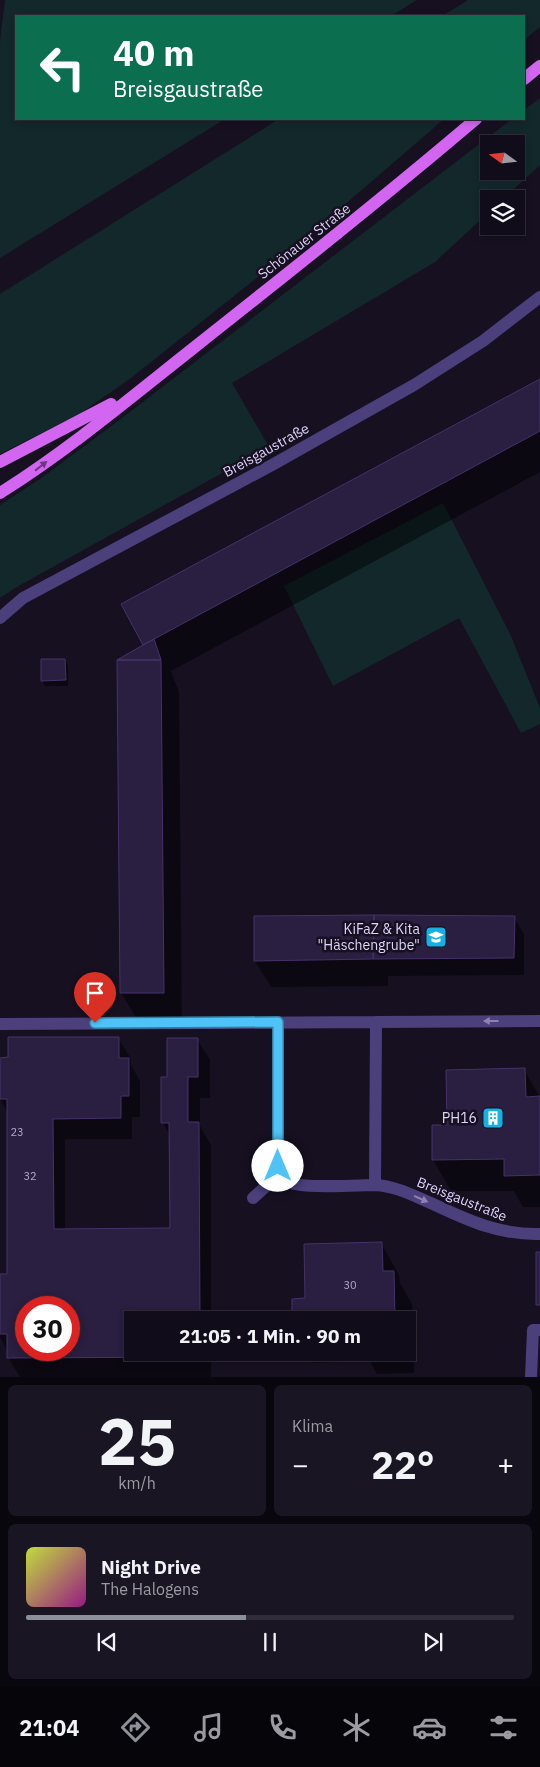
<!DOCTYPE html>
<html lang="de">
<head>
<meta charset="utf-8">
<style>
  :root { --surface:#100c19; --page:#191522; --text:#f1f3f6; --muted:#9c9ba2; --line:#302c38; --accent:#8c9099 }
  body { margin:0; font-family:"IBM Plex Sans",sans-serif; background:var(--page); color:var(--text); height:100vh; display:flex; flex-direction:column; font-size:19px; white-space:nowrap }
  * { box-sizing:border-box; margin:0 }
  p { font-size:16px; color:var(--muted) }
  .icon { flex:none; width:28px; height:28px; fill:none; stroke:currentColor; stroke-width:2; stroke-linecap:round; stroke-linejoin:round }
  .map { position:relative; height:1377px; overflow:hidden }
  .details { display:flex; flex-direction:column; gap:8px; padding:8px; background:#09070e; flex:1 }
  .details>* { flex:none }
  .top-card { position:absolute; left:15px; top:15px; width:510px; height:105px; border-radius:0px; box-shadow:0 2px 8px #0003,0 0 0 1px var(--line); background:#0b6e4f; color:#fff; overflow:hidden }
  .needle { width:32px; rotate:285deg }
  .tools { position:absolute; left:480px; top:135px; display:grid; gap:10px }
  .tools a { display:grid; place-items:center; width:45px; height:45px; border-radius:0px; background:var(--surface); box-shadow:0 2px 8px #0003,0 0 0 1px var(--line); font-size:25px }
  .speed { position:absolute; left:15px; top:1296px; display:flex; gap:10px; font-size:25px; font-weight:700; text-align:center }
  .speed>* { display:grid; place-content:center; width:65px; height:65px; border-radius:50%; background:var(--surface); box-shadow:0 2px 8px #0003,0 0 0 1px var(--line); line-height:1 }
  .speed .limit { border:8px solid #d22; background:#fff; color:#111 }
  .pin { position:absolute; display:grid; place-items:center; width:42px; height:42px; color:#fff; margin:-51px -21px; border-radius:50% 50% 50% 0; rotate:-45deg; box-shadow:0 0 5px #0007 }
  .pin .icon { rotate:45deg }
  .me { position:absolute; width:55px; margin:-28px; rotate:0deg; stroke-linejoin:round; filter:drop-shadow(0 0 4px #0008) }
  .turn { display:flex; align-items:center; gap:18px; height:105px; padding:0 15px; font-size:22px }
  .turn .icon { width:65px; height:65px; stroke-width:2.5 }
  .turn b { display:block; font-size:35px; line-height:42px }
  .big { font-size:38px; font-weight:700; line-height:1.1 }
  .details .widget { flex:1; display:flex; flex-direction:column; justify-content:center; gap:8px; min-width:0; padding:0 18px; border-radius:8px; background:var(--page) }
  .details .dial { align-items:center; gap:0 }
  .dial b { font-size:65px; line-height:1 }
  .song { display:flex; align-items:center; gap:15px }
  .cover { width:60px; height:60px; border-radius:8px; background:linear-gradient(135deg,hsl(70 70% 55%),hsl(310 70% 35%)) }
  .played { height:5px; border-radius:2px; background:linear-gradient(90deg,var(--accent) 45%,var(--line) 45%) }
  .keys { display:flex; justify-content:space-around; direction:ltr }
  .heat { display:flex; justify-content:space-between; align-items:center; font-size:28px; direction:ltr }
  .details .tiles { flex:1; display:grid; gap:8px; grid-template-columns:1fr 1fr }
  .widget:last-child { grid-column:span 2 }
  .trip { position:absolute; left:124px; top:1311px; width:292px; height:50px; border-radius:0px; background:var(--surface); box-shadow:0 2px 8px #0003,0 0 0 1px var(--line); font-weight:700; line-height:50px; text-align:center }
  .menu { display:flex; height:80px; justify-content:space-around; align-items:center; background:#06050a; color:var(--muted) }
  .menu .icon { width:35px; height:35px }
  .menu .selected { color:var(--accent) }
  .menu b { font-size:22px; color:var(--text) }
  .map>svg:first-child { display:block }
</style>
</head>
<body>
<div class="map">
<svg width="540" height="1377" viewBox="0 0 540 1377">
  <rect width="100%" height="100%" fill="#161021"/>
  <path fill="#13282b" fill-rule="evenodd" d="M 5,0 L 417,0 L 391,16 L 16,16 L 16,119 L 225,119 L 0,258 L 0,41 Z
    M 468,0 L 540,0 L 540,27 L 524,40 L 524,16 L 442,16 Z
    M 540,98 L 540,165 L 503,199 L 489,199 L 489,212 L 435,262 L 232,383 L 269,447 L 15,588 L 0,598 L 0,505 L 40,479 L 114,424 L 512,119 L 524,119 L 524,110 ZM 489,144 L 516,144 L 516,171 L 489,171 Z
    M 279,119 L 444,119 L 298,245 L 131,378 L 81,413 L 0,454 L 0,294 Z
    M 443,503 L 511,636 L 540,708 L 540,724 L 521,733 L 459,618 L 333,686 L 284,586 Z"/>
  <path fill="#0007" fill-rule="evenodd" d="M 540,380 L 540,472 L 171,671 L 179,692 L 182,1024 L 140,1024 L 121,993 L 145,645 Z
    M 65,660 L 68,665 L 68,686 L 45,686 L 42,680 Z
    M 514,917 L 524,934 L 524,975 L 388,976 L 388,986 L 271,987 L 255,961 Z
    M 118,1038 L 131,1059 L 131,1065 L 140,1081 L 140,1117 L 132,1117 L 132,1139 L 65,1139 L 65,1230 L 171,1229 L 170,1136 L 163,1123 L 168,1078 L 197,1039 L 210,1060 L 210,1098 L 200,1098 L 200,1126 L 211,1145 L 211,1320 L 132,1320 L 132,1352 L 211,1352 L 211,1377 L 20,1377 L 8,1357 L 8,1352 L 0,1337 L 0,1275 L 9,1275 L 8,1113 L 0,1099 L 0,1059 ZM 26,1308 L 69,1308 L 69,1350 L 26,1350 Z
    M 524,1070 L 540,1097 L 540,1207 L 523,1207 L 514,1191 L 451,1191 L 433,1160 L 448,1126 Z
    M 381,1243 L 399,1275 L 400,1283 L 412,1304 L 414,1373 L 377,1374 L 370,1361 L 312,1363 L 306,1352 L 408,1352 L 408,1320 L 294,1320 L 307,1299 Z"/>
  <path fill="#2a1e41" stroke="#46326a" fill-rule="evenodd" d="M 540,379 L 540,431 L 143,645 L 121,604 Z
    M 154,639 L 161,660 L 117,660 L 143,645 Z
    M 41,659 L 65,659 L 66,680 L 41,681 Z
    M 117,660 L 161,660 L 164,993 L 120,993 Z
    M 374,915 L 515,916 L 514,958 L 373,959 Z
    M 374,915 L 373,959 L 254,961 L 254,916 Z
    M 8,1037 L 119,1037 L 119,1058 L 129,1058 L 129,1096 L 121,1096 L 121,1118 L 53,1119 L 54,1229 L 170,1228 L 169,1123 L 161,1123 L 161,1077 L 167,1077 L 167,1038 L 198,1038 L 198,1077 L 188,1077 L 188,1122 L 199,1122 L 200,1320 L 132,1320 L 132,1352 L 200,1352 L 200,1357 L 7,1358 L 7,1334 L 0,1334 L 0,1274 L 7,1274 L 7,1099 L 0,1099 L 0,1058 L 8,1057 ZM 26,1308 L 69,1308 L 69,1350 L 26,1350 Z
    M 525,1068 L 526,1097 L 540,1096 L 540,1175 L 504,1176 L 504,1159 L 432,1160 L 432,1125 L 447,1125 L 446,1070 Z
    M 382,1242 L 383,1271 L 394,1271 L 395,1320 L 292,1320 L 292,1299 L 305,1298 L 304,1244 Z
    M 536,1252 L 540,1252 L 540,1305 L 536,1305 Z"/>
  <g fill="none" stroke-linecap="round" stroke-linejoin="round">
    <path stroke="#4b3f7c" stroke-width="12" d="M 0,618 L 23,598 L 272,465 L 414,385 L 483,341 L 540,297
      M 376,1022 L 540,1021
      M 0,1024 L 376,1022 L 375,1185 C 357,1185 296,1190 284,1180 C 280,1177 279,1172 278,1166 L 278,1022
      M 375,1185 C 396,1186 414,1196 433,1204 C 469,1221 500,1235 540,1234
      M 253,1198 L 264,1188 L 280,1176
      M 531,1377 L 533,1330 L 540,1330"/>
    <path stroke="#d266f0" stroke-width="12" d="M 524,79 L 540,66
      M 0,462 L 111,404
      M 0,493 C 67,451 129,399 191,350 C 287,274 383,198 476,119"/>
  </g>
  <defs><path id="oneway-solid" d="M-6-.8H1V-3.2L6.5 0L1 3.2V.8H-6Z" transform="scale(1.25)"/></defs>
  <use fill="#6b377e" href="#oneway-solid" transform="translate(41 466) rotate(-38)"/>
  <g fill="#8e82b5">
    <use href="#oneway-solid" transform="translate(491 1021) rotate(180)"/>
    <use href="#oneway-solid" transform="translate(421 1199) rotate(24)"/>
  </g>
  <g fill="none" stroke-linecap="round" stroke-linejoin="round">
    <g stroke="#337fa1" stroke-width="12">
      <path id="route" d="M 95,1023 L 278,1022 L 278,1166"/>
    </g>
    <use href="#route" stroke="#4fc3f7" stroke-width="9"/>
  </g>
  <defs>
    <g id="school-square" transform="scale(1.125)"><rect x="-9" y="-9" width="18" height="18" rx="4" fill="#16b0e5" stroke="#161021"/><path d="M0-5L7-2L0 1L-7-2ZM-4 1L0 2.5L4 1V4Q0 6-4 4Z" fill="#fff"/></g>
    <g id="building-square" transform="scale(1.125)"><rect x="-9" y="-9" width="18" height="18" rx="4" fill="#16b0e5" stroke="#161021"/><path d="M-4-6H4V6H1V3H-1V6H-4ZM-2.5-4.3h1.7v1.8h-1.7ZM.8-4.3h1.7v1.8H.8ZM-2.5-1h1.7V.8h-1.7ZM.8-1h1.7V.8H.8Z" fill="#fff"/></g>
  </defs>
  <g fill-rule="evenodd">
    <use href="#school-square" x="436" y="937"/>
    <use href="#building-square" x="493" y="1118"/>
  </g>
  <g text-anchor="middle" stroke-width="5" stroke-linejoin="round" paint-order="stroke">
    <g font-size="11" fill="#b2a6cc">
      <text x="17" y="1136">23</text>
      <text x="30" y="1180">32</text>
      <text x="350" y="1289">30</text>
    </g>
    <g font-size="14" fill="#dfd4fb" stroke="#161021">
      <text transform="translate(304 241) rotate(-38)" y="5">Schönauer Straße</text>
      <text transform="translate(266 450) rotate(-29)" y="5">Breisgaustraße</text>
      <text transform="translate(462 1199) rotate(22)" y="5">Breisgaustraße</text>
    </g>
    <g font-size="14" fill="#dfd4fb" stroke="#161021" text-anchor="end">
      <text x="420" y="934">KiFaZ &amp; Kita<tspan x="420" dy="16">"Häschengrube"</tspan></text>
      <text x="477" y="1123">PH16</text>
    </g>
  </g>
</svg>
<div class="tools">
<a><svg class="needle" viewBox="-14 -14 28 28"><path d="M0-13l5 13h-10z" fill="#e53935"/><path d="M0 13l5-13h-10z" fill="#9c9ba2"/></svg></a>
<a><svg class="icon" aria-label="layers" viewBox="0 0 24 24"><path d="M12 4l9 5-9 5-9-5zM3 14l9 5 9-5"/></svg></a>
</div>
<div class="speed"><div class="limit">30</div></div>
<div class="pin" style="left:95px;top:1023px;background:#d93025"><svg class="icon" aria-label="arrive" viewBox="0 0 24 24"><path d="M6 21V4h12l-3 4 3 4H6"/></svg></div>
<svg class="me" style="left:278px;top:1166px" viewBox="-20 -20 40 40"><circle r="19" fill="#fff"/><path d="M0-13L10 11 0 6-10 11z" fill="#4fc3f7"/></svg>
<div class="trip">21:05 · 1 Min. · 90 m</div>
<div class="top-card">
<div class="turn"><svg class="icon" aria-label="left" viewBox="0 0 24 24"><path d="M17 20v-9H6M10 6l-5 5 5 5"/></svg><div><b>40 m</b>Breisgaustraße</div></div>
</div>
</div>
<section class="details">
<div class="tiles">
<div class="widget dial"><b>25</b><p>km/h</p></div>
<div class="widget"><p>Klima</p>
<div class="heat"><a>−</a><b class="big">22°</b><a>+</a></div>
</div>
<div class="widget">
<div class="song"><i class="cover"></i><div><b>Night Drive</b><p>The Halogens</p></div></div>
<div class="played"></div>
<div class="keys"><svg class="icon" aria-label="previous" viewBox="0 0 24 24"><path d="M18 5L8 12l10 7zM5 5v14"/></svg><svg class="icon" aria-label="pause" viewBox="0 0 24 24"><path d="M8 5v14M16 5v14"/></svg><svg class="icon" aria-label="next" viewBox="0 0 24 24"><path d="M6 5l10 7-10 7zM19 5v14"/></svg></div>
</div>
</div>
</section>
<nav class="menu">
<b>21:04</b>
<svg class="icon selected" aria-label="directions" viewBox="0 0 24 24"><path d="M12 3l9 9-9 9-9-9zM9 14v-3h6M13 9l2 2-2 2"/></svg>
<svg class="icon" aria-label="music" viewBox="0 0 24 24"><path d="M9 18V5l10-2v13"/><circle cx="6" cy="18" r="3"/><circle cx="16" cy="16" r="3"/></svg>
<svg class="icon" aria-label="phone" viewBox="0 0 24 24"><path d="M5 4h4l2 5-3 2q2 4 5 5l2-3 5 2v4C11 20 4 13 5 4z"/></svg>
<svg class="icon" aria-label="climate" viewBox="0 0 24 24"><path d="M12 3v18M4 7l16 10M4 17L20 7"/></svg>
<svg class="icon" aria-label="car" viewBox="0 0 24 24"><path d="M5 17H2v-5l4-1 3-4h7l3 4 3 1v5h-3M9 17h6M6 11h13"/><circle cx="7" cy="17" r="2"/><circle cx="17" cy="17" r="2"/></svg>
<svg class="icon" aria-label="filters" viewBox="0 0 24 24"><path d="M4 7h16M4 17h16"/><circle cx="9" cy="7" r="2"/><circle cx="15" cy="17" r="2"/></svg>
</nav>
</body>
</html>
